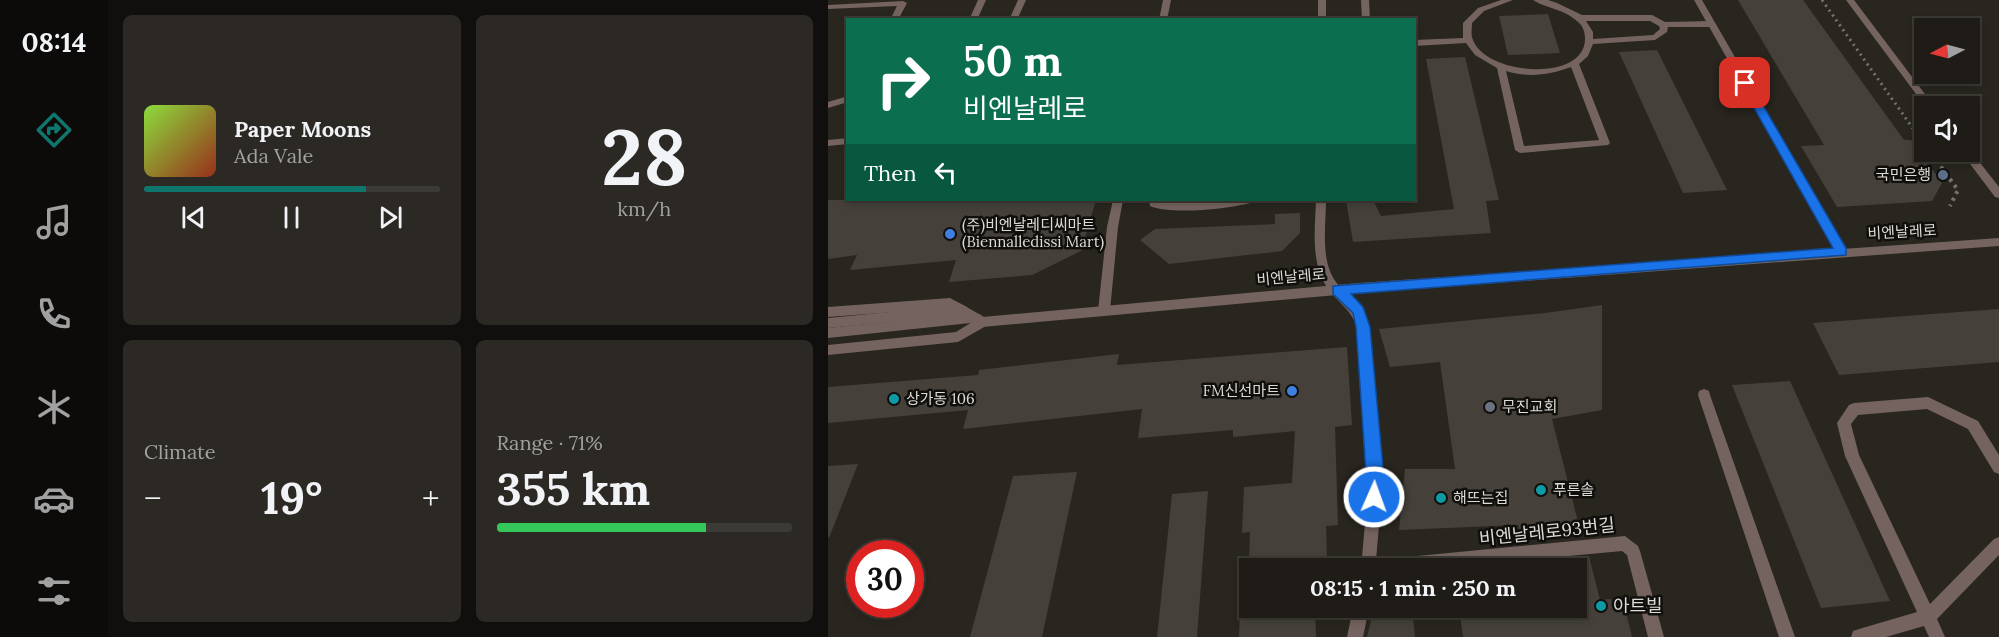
<!DOCTYPE html>
<html lang="en">
<head>
<meta charset="utf-8">
<style>
  :root { --surface:#1f1c17; --page:#2c2924; --text:#f1f3f6; --muted:#a1a1a1; --line:#3c3a36; --accent:#0f766e }
  body { margin:0; font-family:Lora,"Noto Sans KR",serif; background:var(--page); color:var(--text); height:100vh; display:flex; flex-direction:column; font-size:22px; white-space:nowrap }
  * { box-sizing:border-box; margin:0 }
  p { font-size:20px; color:var(--muted) }
  .icon { flex:none; width:33px; height:33px; fill:none; stroke:currentColor; stroke-width:2; stroke-linecap:round; stroke-linejoin:round }
  .map { position:relative; flex:1; overflow:hidden }
  .side { display:flex; flex-direction:column; gap:15px; padding:15px; background:#110f0d; width:720px }
  .side>* { flex:none }
  .hud { position:absolute; left:18px; top:18px; width:570px; height:183px; border-radius:0px; box-shadow:0 3px 9px #0003,0 0 0 2px var(--line); background:#0b6e4f; color:#fff; overflow:hidden }
  .needle { width:39px; rotate:264deg }
  .controls { position:absolute; left:1086px; top:18px; display:grid; gap:12px }
  .controls a { display:grid; place-items:center; width:66px; height:66px; border-radius:0px; background:var(--surface); box-shadow:0 3px 9px #0003,0 0 0 2px var(--line); font-size:30px }
  .speed { position:absolute; left:18px; top:540px; display:flex; gap:12px; font-size:30px; font-weight:700; text-align:center }
  .speed>* { display:grid; place-content:center; width:78px; height:78px; border-radius:50%; background:var(--surface); box-shadow:0 3px 9px #0003,0 0 0 2px var(--line); line-height:1 }
  .speed .limit { border:9px solid #d22; background:#fff; color:#111 }
  .pin { position:absolute; display:grid; place-items:center; width:51px; height:51px; color:#fff; margin:-26px; border-radius:12px; box-shadow:0 3px 9px #0006 }
  .me { position:absolute; width:66px; margin:-33px; rotate:2deg; stroke-linejoin:round; filter:drop-shadow(0 0 4px #0008) }
  .turn { display:flex; align-items:center; gap:21px; height:126px; padding:0 18px; font-size:27px }
  .turn .icon { width:78px; height:78px; stroke-width:2.5 }
  .turn b { display:block; font-size:42px; line-height:51px }
  .then { display:flex; align-items:center; height:57px; padding:0 18px; background:#0003; gap:12px; font-size:22px }
  .big { font-size:45px; font-weight:700; line-height:1.1 }
  .side .widget { flex:1; display:flex; flex-direction:column; justify-content:center; gap:9px; min-width:0; padding:0 21px; border-radius:9px; background:var(--page) }
  .side .dial { align-items:center; gap:0 }
  .dial b { font-size:78px; line-height:1 }
  .song { display:flex; align-items:center; gap:18px }
  .cover { width:72px; height:72px; border-radius:9px; background:linear-gradient(135deg,hsl(90 70% 55%),hsl(10 70% 35%)) }
  .played { height:6px; border-radius:3px; background:linear-gradient(90deg,var(--accent) 75%,var(--line) 75%) }
  .keys { display:flex; justify-content:space-around; direction:ltr }
  .heat { display:flex; justify-content:space-between; align-items:center; font-size:33px; direction:ltr }
  .charge { height:9px; border-radius:4px; background:linear-gradient(90deg,#34c759 71%,var(--line) 0) }
  .side .tiles { flex:1; display:grid; gap:15px; grid-template-columns:repeat(2,1fr) }
  .trip { position:absolute; left:411px; top:558px; width:348px; height:60px; border-radius:0px; background:var(--surface); box-shadow:0 3px 9px #0003,0 0 0 2px var(--line); font-weight:700; line-height:60px; text-align:center }
  main { display:flex; flex:1; min-height:0 }
  .menu { display:flex; flex-direction:column; width:108px; justify-content:space-around; align-items:center; background:#0c0b09; color:var(--muted) }
  .menu .icon { width:42px; height:42px }
  .menu .on { color:var(--accent) }
  .menu b { font-size:27px; color:var(--text) }
  .map>svg:first-child { display:block }
</style>
</head>
<body>
<main>
<nav class="menu">
<b>08:14</b>
<svg class="icon on" aria-label="directions" viewBox="0 0 24 24"><path d="M12 3l9 9-9 9-9-9zM9 14v-3h6M13 9l2 2-2 2"/></svg>
<svg class="icon" aria-label="music" viewBox="0 0 24 24"><path d="M9 18V5l10-2v13"/><circle cx="6" cy="18" r="3"/><circle cx="16" cy="16" r="3"/></svg>
<svg class="icon" aria-label="phone" viewBox="0 0 24 24"><path d="M5 4h4l2 5-3 2q2 4 5 5l2-3 5 2v4C11 20 4 13 5 4z"/></svg>
<svg class="icon" aria-label="climate" viewBox="0 0 24 24"><path d="M12 3v18M4 7l16 10M4 17L20 7"/></svg>
<svg class="icon" aria-label="car" viewBox="0 0 24 24"><path d="M5 17H2v-5l4-1 3-4h7l3 4 3 1v5h-3M9 17h6M6 11h13"/><circle cx="7" cy="17" r="2"/><circle cx="17" cy="17" r="2"/></svg>
<svg class="icon" aria-label="filters" viewBox="0 0 24 24"><path d="M4 7h16M4 17h16"/><circle cx="9" cy="7" r="2"/><circle cx="15" cy="17" r="2"/></svg>
</nav>
<section class="side">
<div class="tiles">
<div class="widget">
<div class="song"><i class="cover"></i><div><b>Paper Moons</b><p>Ada Vale</p></div></div>
<div class="played"></div>
<div class="keys"><svg class="icon" aria-label="previous" viewBox="0 0 24 24"><path d="M18 5L8 12l10 7zM5 5v14"/></svg><svg class="icon" aria-label="pause" viewBox="0 0 24 24"><path d="M8 5v14M16 5v14"/></svg><svg class="icon" aria-label="next" viewBox="0 0 24 24"><path d="M6 5l10 7-10 7zM19 5v14"/></svg></div>
</div>
<div class="widget dial"><b>28</b><p>km/h</p></div>
<div class="widget"><p>Climate</p>
<div class="heat"><a>−</a><b class="big">19°</b><a>+</a></div>
</div>
<div class="widget"><p>Range · 71%</p><b class="big">355 km</b><div class="charge"></div></div>
</div>
</section>
<div class="map">
<svg width="1171" height="637" viewBox="0 0 1171 637">
  <rect width="100%" height="100%" fill="#29261f"/>
  <path fill="#45413a" d="M 910,0 L 975,0 L 1076,140 L 1083,140 L 1114,183 L 1104,201 L 1009,207 L 973,146 L 996,145 Z
    M 720,14 L 732,53 L 680,55 L 671,16 Z
    M 829,50 L 899,190 L 855,193 L 791,52 Z
    M 637,57 L 671,200 L 658,201 L 663,233 L 525,242 L 518,200 L 545,200 L 553,216 L 626,209 L 598,59 Z
    M 0,200 L 268,200 L 253,251 L 204,275 L 121,282 L 128,260 L 22,270 L 29,255 L 0,259 Z
    M 472,213 L 472,233 L 454,251 L 341,264 L 312,240 L 327,229 L 447,224 L 447,214 Z
    M 774,305 L 774,410 L 724,419 L 750,522 L 691,529 L 690,525 L 571,530 L 577,469 L 627,469 L 612,362 L 562,367 L 551,329 L 717,313 Z
    M 1171,309 L 1171,362 L 1011,375 L 985,323 Z
    M 519,347 L 524,425 L 507,427 L 510,525 L 498,526 L 499,557 L 421,564 L 422,532 L 414,533 L 416,487 L 464,483 L 467,431 L 405,437 L 405,430 L 310,438 L 314,409 L 135,429 L 140,410 L 0,423 L 0,387 L 150,375 L 151,370 L 291,354 L 289,365 Z
    M 962,381 L 1062,601 L 993,608 L 904,385 Z
    M 30,464 L 1,538 L 0,537 L 0,466 Z
    M 249,472 L 214,637 L 142,637 L 185,476 Z
    M 380,491 L 369,637 L 329,637 L 344,494 Z
    M 761,556 L 772,600 L 783,599 L 785,605 L 796,604 L 804,637 L 635,637 L 631,608 L 748,608 L 748,558 Z
    M 412,608 L 487,608 L 488,637 L 411,637 Z
    M 557,608 L 584,608 L 587,637 L 539,637 L 543,620 Z"/>
  <g fill="none" stroke-linecap="round" stroke-linejoin="round">
    <path stroke="#76736d" stroke-width="3" stroke-dasharray="2 4" stroke-linecap="butt" d="M 994,0 L 1096,144
      M 1102,152 L 1114,168"/>
    <path stroke="#76736d" stroke-width="4" stroke-dasharray="3 4.5" stroke-linecap="butt" d="M 1113,167 L 1130,190 L 1122,206"/>
    <path fill="#75635f" fill-rule="evenodd" d="M 150,0 L 158,0 L 149,20 L 141,20 Z
      M 190,0 L 198,0 L 189,20 L 181,20 Z
      M 533,0 L 541,0 L 542,20 L 534,20 Z
      M 673,0 L 685,0 L 656,11 L 644,23 C 644,27 643,34 644,37 C 654,76 757,83 757,39 C 757,32 755,26 750,22 C 735,8 719,9 705,0 L 720,0 L 729,3 L 754,15 L 824,15 L 837,22 L 883,21 L 887,24 L 883,27 L 840,27 L 839,32 L 827,40 L 765,44 L 760,56 L 751,64 L 782,143 L 780,145 L 692,153 L 687,150 L 669,68 L 647,55 L 638,43 L 586,46 L 586,40 L 635,38 L 635,23 L 650,8 ZM 758,21 L 822,21 L 831,26 L 832,29 L 825,35 L 765,39 L 765,32 ZM 743,67 L 771,140 L 696,146 L 678,71 C 701,78 721,75 743,67 Z
      M 75,1 L 79,3 L 70,20 L 62,20 L 69,6 L 0,9 L 0,5 Z
      M 20,96 L 20,102 L 0,108 L 0,102 Z
      M 20,138 L 20,144 L 0,146 L 0,140 Z
      M 321,200 L 331,200 L 334,202 L 423,200 L 422,203 C 400,209 343,215 322,206 Z
      M 122,298 L 139,307 L 141,310 L 138,314 L 152,314 L 154,318 L 152,322 L 0,338 L 0,328 L 133,314 L 121,308 L 0,317 L 0,307 Z
      M 876,389 L 881,391 L 882,395 L 967,637 L 951,637 L 870,395 L 871,391 Z
      M 1100,397 L 1150,421 L 1171,455 L 1171,474 L 1166,472 L 1140,429 L 1099,409 L 1030,415 L 1023,424 L 1031,455 L 1102,604 L 1166,539 L 1171,537 L 1171,555 L 1109,619 L 1117,637 L 1101,637 L 1096,626 L 1058,637 L 1023,637 L 1025,631 L 1031,629 L 1089,612 L 1017,456 L 1009,423 L 1021,405 L 1026,403 Z"/>
    <path fill="#75635f" fill-rule="evenodd" d="M 335,0 L 343,0 L 339,20 L 331,20 Z
      M 490,0 L 498,0 L 498,20 L 490,20 Z
      M 866,0 L 874,0 L 1018,249 L 1020,252 L 1018,255 L 1010,255 Z
      M 285,200 L 295,200 L 290,227 L 282,311 L 280,315 L 272,315 L 270,311 L 279,227 Z
      M 488,200 L 498,200 C 498,225 492,261 508,282 C 522,301 533,303 541,327 L 555,479 L 548,560 L 797,536 L 810,546 L 812,551 L 836,637 L 820,637 L 799,555 L 794,551 L 615,568 L 533,568 L 541,479 L 529,327 C 523,310 512,304 501,290 C 482,265 487,230 488,200 Z
      M 135,305 L 158,318 L 160,322 L 158,326 L 130,342 L 0,355 L 0,345 L 128,332 L 144,322 L 133,315 L 0,328 L 0,318 Z
      M 525,608 L 541,608 L 535,637 L 519,637 Z"/>
    <path fill="#75635f" fill-rule="evenodd" d="M 1018,0 L 1026,0 L 1106,106 L 1097,106 Z
      M 1142,150 L 1171,187 L 1171,198 L 1167,197 L 1133,152 L 1142,152 Z
      M 1171,238 L 1171,246 L 531,293 L 154,327 L 150,326 L 148,322 L 150,318 L 154,317 L 531,283 Z"/>
  </g>
  <path fill="#1a73e8" stroke="#114b97" stroke-width="1.5" d="M 917,80 L 922,83 L 1018,248 L 1018,255 L 523,294 L 535,307 L 542,327 L 556,478 L 552,503 L 546,505 L 540,503 L 528,327 L 525,313 L 505,294 L 505,286 L 1005,248 L 912,83 Z"/>
  <circle fill="#5c6f8a" stroke="#110f0c" stroke-width="2" cx="1115" cy="175" r="6"/>
  <g fill="#3f7fe0" stroke="#110f0c" stroke-width="2">
    <circle cx="122" cy="234" r="6"/>
    <circle cx="464" cy="391" r="6"/>
  </g>
  <g fill="#0f9aa8" stroke="#110f0c" stroke-width="2">
    <circle cx="66" cy="399" r="6"/>
    <circle cx="713" cy="490" r="6"/>
    <circle cx="613" cy="498" r="6"/>
    <circle cx="773" cy="606" r="6"/>
  </g>
  <circle fill="#6b7280" stroke="#110f0c" stroke-width="2" cx="662" cy="407" r="6"/>
  <g text-anchor="middle" stroke-width="5" stroke-linejoin="round" paint-order="stroke">
    <g font-size="15" fill="#dddbd6" stroke="#110f0c" text-anchor="start">
      <text x="1103" y="180" text-anchor="end">국민은행</text>
      <text x="134" y="230">(주)비엔날레디씨마트<tspan x="134" dy="17">(Biennalledissi Mart)</tspan></text>
      <text x="452" y="396" text-anchor="end">FM신선마트</text>
      <text x="78" y="404">상가동 106</text>
      <text x="674" y="412">무진교회</text>
      <text x="725" y="495">푸른솔</text>
      <text x="625" y="503">해뜨는집</text>
    </g>
    <g font-size="15" fill="#dddbd6" stroke="#110f0c">
      <text transform="translate(1074 232) rotate(-3)" y="5">비엔날레로</text>
      <text transform="translate(463 277) rotate(-5)" y="5">비엔날레로</text>
    </g>
    <g font-size="18" fill="#dddbd6" stroke="#110f0c">
      <text transform="translate(719 532) rotate(-6)" y="6">비엔날레로93번길</text>
    </g>
    <g font-size="18" fill="#dddbd6" stroke="#110f0c" text-anchor="start">
      <text x="785" y="612">아트빌</text>
    </g>
  </g>
</svg>
<div class="controls">
<a><svg class="needle" viewBox="-14 -14 28 28"><path d="M0-13l5 13h-10z" fill="#e53935"/><path d="M0 13l5-13h-10z" fill="#a1a1a1"/></svg></a>
<a><svg class="icon" aria-label="sound" viewBox="0 0 24 24"><path d="M4 9h4l5-4v14l-5-4H4zM17 9q2 3 0 6"/></svg></a>
</div>
<div class="speed"><div class="limit">30</div></div>
<div class="pin" style="left:917px;top:83px;background:#d93025"><svg class="icon" aria-label="arrive" viewBox="0 0 24 24"><path d="M6 21V4h12l-3 4 3 4H6"/></svg></div>
<svg class="me" style="left:546px;top:497px" viewBox="-20 -20 40 40"><circle r="17" fill="#1a73e8" stroke="#fff" stroke-width="3"/><path d="M0-11L8 9 0 5-8 9z" fill="#fff"/></svg>
<div class="trip">08:15 · 1 min · 250 m</div>
<div class="hud">
<div class="turn"><svg class="icon" aria-label="right" viewBox="0 0 24 24"><path d="M7 20v-9h11M14 6l5 5-5 5"/></svg><div><b>50 m</b>비엔날레로</div></div>
<div class="then">Then<svg class="icon" aria-label="left" viewBox="0 0 24 24"><path d="M17 20v-9H6M10 6l-5 5 5 5"/></svg></div>
</div>
</div>
</main>
</body>
</html>
